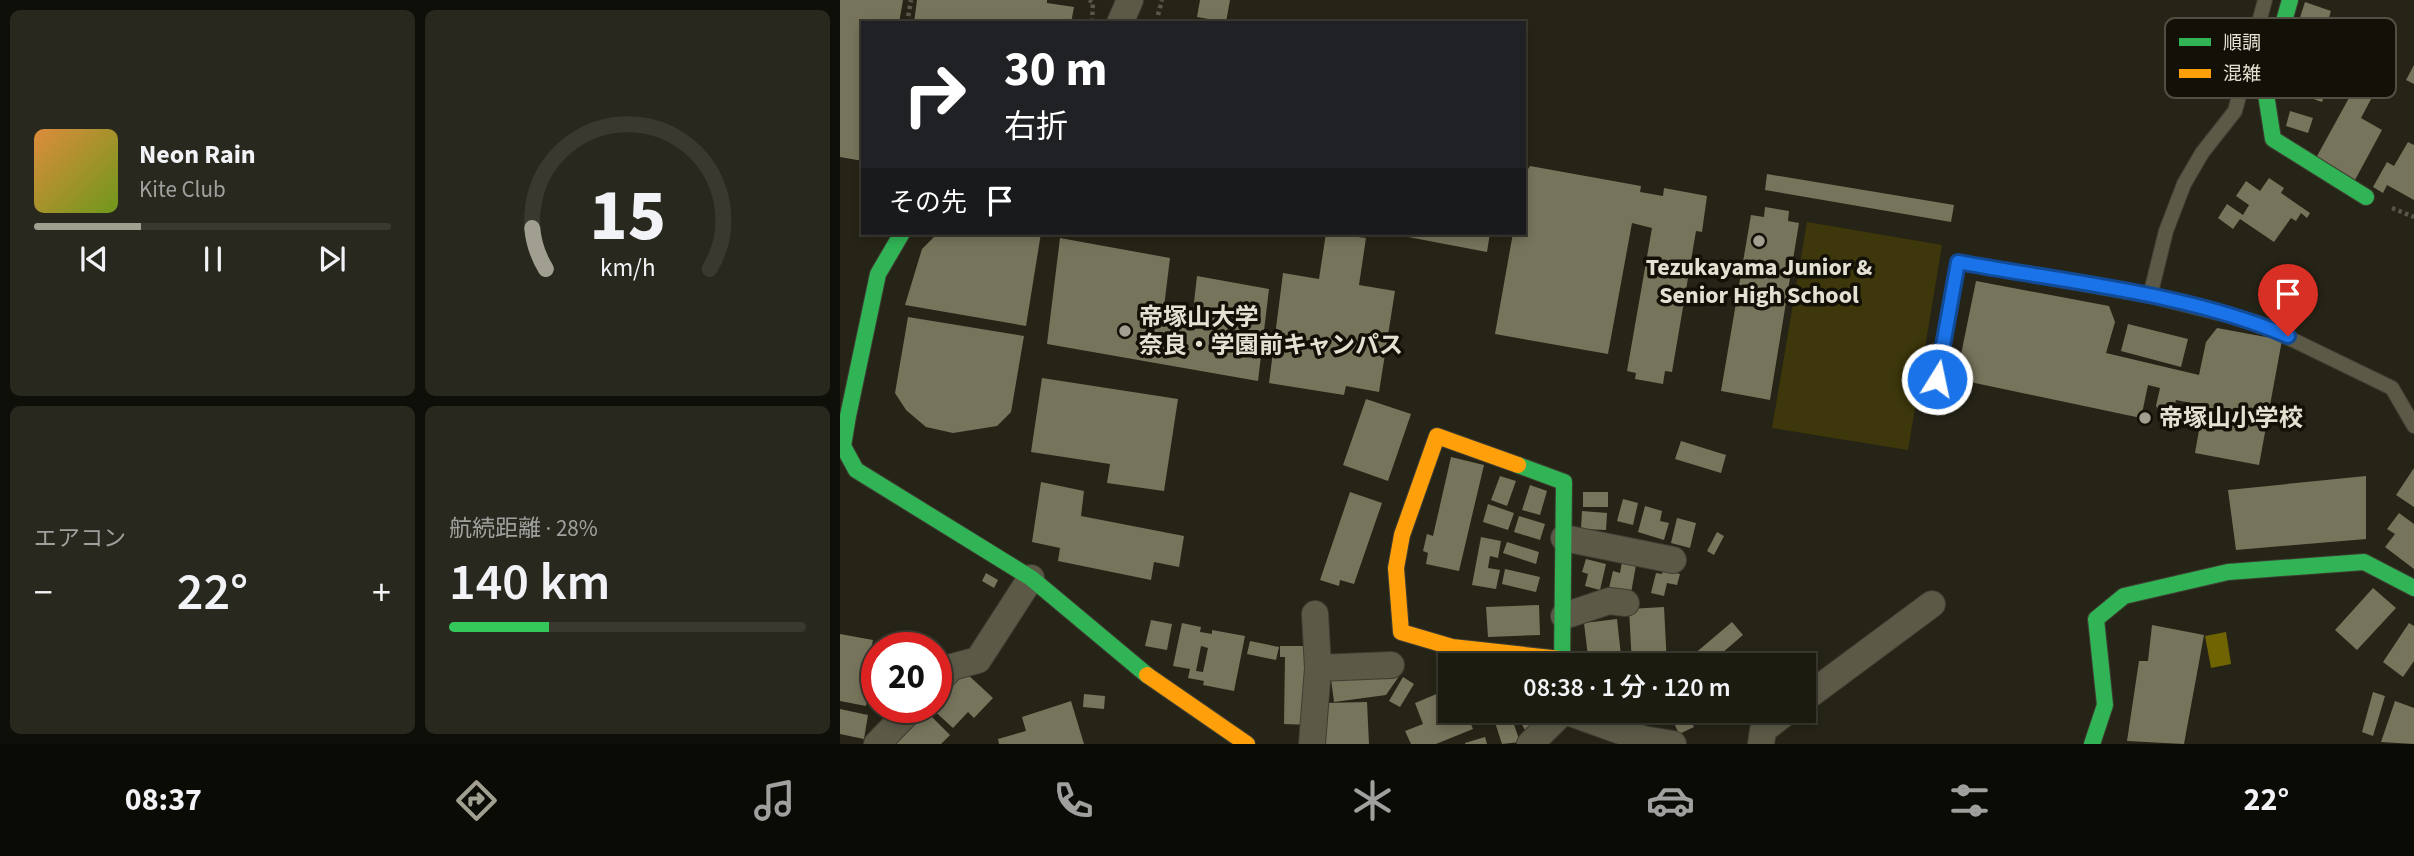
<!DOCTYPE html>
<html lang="ja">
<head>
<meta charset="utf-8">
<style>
  :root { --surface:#1c1b10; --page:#29281e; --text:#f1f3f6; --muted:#a0a19f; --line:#3a3930; --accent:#a19f90 }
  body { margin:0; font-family:"Source Sans 3","Noto Sans JP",sans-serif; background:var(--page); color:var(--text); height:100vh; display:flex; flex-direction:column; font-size:26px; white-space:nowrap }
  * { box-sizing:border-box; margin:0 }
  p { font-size:23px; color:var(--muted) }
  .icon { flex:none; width:38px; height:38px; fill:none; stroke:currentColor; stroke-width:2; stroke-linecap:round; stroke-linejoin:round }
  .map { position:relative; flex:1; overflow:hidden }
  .side { display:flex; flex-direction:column; gap:10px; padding:10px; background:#0f0f09; width:840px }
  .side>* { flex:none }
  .hud { position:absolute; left:21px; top:21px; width:665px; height:214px; border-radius:0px; box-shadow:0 4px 10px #0003,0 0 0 2px var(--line); background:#202124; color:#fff; overflow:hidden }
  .speed { position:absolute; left:21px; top:632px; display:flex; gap:14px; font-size:35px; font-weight:700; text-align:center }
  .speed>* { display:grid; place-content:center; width:91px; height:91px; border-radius:50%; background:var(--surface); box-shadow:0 4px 10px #0003,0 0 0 2px var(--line); line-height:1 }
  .speed .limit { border:10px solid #d22; background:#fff; color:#111 }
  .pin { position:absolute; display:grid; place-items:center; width:60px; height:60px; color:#fff; margin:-72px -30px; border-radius:50% 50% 50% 0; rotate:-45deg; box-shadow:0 0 7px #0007 }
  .pin .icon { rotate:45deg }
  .me { position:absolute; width:77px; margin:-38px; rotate:10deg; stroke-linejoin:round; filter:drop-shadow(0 0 5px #0008) }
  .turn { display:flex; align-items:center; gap:24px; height:147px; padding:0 28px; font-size:32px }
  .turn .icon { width:91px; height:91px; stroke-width:2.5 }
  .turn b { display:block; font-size:49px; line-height:60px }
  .then { display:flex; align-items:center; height:66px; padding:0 28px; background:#0003; gap:14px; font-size:26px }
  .big { font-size:52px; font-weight:600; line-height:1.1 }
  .side .tile { flex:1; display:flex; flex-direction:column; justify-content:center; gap:10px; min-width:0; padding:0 24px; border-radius:10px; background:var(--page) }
  .side .dial { align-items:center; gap:0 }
  .dial svg { height:182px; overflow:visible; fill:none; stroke:var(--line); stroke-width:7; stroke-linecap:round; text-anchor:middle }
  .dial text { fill:var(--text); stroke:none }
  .song { display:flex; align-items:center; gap:21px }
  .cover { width:84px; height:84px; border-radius:10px; background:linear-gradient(135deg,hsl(30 70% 55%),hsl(80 70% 35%)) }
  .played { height:7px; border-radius:4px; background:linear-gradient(90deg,var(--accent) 30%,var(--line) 30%) }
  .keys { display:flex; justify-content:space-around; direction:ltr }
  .heat { display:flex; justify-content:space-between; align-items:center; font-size:38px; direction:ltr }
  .charge { height:10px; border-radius:5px; background:linear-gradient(90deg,#34c759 28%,var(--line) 0) }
  .side .tiles { flex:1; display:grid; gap:10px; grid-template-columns:repeat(2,1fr) }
  .trip { position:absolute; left:598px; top:653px; width:378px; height:70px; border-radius:0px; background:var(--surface); box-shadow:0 4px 10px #0003,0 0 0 2px var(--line); font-weight:600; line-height:70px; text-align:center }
  .dock { display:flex; height:112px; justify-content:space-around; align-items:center; background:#0b0b06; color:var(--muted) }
  .dock .icon { width:49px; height:49px }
  .dock .active { color:var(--accent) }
  .dock b { font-size:32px; color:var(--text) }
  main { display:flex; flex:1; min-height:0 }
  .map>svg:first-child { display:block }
</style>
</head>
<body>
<main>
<section class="side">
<div class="tiles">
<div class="tile">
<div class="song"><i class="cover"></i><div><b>Neon Rain</b><p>Kite Club</p></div></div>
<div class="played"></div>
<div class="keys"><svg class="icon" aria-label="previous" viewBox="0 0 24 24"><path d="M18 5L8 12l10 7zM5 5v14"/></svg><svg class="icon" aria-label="pause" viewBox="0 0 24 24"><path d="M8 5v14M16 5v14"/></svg><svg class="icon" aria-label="next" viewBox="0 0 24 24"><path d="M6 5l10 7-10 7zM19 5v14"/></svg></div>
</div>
<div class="tile dial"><svg viewBox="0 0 100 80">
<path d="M14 69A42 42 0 1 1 86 69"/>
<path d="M14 69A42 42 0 0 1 8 51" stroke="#a19f90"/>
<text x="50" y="56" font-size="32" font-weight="700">15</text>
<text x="50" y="72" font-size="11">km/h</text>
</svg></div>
<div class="tile"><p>エアコン</p>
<div class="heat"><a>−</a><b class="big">22°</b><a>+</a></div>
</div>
<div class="tile"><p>航続距離 · 28%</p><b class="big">140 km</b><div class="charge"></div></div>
</div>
</section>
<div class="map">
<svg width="1574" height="744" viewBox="0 0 1574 744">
  <rect width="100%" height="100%" fill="#262416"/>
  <path fill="#3d370b" d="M 967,222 L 1102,245 L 1068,450 L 932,428 Z"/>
  <path fill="#706402" d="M 1386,632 L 1391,664 L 1371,668 L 1365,636 Z"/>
  <path fill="#77745c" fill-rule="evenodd" d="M 0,0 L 63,0 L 59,23 L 23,23 L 23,161 L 0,157 Z
    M 77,0 L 207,0 L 207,3 L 234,7 L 231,23 L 74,23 Z
    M 360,0 L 390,0 L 386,22 L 357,17 Z
    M 1465,2 L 1491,11 L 1479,48 L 1453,39 Z
    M 1464,63 L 1492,73 L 1482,102 L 1454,92 Z
    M 1574,65 L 1574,84 L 1566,80 Z
    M 1521,76 L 1538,86 L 1521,118 L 1542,130 L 1515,180 L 1476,158 Z
    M 1450,111 L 1473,118 L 1468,133 L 1446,126 Z
    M 1568,142 L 1574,145 L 1574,200 L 1547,185 L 1543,193 L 1533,187 L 1547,162 L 1554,166 Z
    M 690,166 L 801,186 L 800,192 L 823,196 L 824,188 L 867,196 L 862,232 L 856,231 L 832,372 L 825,371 L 823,384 L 795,379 L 796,373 L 787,371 L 812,228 L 792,223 L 768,354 L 655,334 L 673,233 L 684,233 L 684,175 Z
    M 927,174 L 1114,205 L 1111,222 L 925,190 Z
    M 1429,178 L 1444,188 L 1441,193 L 1470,213 L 1467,218 L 1461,213 L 1456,221 L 1451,218 L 1434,242 L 1400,219 L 1393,229 L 1378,218 L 1387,204 L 1403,215 L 1409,205 L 1396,196 L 1406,181 L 1420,191 Z
    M 925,207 L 949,211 L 948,221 L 959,223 L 930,400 L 881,391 L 911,215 L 924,217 Z
    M 98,233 L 201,233 L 186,326 L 65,305 L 82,249 Z
    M 486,233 L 526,238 L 519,285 L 555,291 L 539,392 L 506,386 L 504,395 L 429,383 L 443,273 L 479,279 Z
    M 547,233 L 650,233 L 647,252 Z
    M 220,238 L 330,258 L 323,315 L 352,320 L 357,276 L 429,289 L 418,381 L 207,344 Z
    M 1136,281 L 1269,306 L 1275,322 L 1266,353 L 1359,375 L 1366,342 L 1377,328 L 1442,340 L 1419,465 L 1355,453 L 1359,430 L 1346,424 L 1351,403 L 1336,400 L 1332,414 L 1322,415 L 1316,406 L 1320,388 L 1308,385 L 1301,418 L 1116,379 Z
    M 68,317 L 184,336 L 171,412 L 157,426 L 113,433 L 86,427 L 66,410 L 55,393 Z
    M 1288,324 L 1348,339 L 1341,367 L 1281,351 Z
    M 202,378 L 338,399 L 324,491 L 267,483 L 270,464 L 191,452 Z
    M 526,399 L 571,414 L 548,481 L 503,465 Z
    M 841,441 L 886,455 L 881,473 L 835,459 Z
    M 611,457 L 644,465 L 619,571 L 586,564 L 588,553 L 583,551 L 587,534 L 593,536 Z
    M 1574,468 L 1574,507 L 1556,495 Z
    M 660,476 L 676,481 L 667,506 L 651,500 Z
    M 1526,476 L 1526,539 L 1396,550 L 1388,490 Z
    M 201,482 L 244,491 L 241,516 L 344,536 L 339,567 L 314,562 L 311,580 L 218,561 L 220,548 L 192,542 Z
    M 690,485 L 707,491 L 700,515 L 682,510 Z
    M 510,492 L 542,503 L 514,584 L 500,580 L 499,586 L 480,580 Z
    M 743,492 L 768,492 L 768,507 L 743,507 Z
    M 783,499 L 798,503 L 793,525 L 777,521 Z
    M 648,504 L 674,513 L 668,530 L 643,522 Z
    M 805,506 L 822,511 L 820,521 L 829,523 L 824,540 L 798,532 Z
    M 742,511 L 767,513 L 766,530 L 741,529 Z
    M 1559,513 L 1574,524 L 1574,569 L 1545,547 L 1555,534 L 1547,529 Z
    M 679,516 L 705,524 L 700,540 L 674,532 Z
    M 837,518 L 856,523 L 850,548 L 831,543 Z
    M 877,532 L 884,536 L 874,555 L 867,551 Z
    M 641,537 L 661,541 L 658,558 L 650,556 L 648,568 L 660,570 L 656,589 L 632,585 Z
    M 667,542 L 699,552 L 696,564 L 663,553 Z
    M 746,559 L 766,564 L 760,590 L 745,586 L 748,574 L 742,572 Z
    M 782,562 L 796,565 L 791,593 L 769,588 L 773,571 L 780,573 Z
    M 665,569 L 700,577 L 696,592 L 662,584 Z
    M 823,570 L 840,574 L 837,585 L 827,583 L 824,596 L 811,593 L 816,573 L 822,574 Z
    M 146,573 L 158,580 L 154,588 L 142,581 Z
    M 1533,588 L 1556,608 L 1517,650 L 1495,630 Z
    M 699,605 L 700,635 L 648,637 L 646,607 Z
    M 824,607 L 827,665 L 792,665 L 789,609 Z
    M 777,619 L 782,665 L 749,665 L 744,623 Z
    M 311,620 L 332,624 L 327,650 L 305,646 Z
    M 892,622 L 903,635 L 868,665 L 849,665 L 846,661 Z
    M 342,623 L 361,627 L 360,632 L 372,634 L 372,630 L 405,636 L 394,691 L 363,685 L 364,681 L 348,678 L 350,669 L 333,666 ZM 361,646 L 368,648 L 363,672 L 356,671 Z
    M 1569,623 L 1574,626 L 1574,661 L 1563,677 L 1543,662 Z
    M 1312,625 L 1364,635 L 1344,744 L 1287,741 L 1299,661 L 1308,661 Z
    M 0,634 L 33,640 L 31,649 L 37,651 L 26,706 L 0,701 Z
    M 410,641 L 439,647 L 436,660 L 407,654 Z
    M 440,646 L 466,646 L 471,725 L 444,724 L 445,657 L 440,657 Z
    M 564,669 L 546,695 L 494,702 L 491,679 Z
    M 125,672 L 153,698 L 134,718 L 128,712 L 113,728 L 90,707 L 96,707 L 99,699 L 96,693 Z
    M 563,677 L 574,684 L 560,707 L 549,701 Z
    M 611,688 L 611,710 L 625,710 L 633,729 L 596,744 L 571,744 L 565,731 L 583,724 L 575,703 Z
    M 1533,692 L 1545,696 L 1533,736 L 1522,732 Z
    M 244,694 L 265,696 L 264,709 L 243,707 Z
    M 231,701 L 244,744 L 159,744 L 158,739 L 186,731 L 182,717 Z
    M 1555,701 L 1574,708 L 1574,744 L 1541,742 Z
    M 527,702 L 529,744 L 486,744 L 484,703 Z
    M 0,709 L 28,715 L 24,739 L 0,734 Z
    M 651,710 L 669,710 L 680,742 L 662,744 Z
    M 687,710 L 692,710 L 698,723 L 685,730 L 677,716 Z
    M 828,710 L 867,710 L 849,718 L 854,727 L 839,734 Z
    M 86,711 L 110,735 L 101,744 L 54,744 Z
    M 645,737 L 647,744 L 625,744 L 625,743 Z"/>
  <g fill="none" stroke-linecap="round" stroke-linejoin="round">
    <g stroke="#3f3e32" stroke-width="16">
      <path id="lane" d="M 1310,296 L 1326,231 L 1344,184 L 1362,153 L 1395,111 L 1425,0
        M 1097,379 L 1118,262 L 1310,296 L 1418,323 L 1552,388 L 1574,426"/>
    </g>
    <g stroke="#3f3e32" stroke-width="28">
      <path id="street" d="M 280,23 L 290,0
        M 724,538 L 833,560
        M 724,616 L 769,601 L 786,603
        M 478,668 L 551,665
        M 96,683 L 112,667 L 138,660 L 191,578
        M 964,699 L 1092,604
        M 725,711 L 803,739 L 833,744
        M 37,744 L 73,707
        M 472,744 L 478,668 L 475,614
        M 690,744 L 725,710
        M 921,744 L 923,730 L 949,710"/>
    </g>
    <g stroke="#3f3e32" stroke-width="18">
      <path id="fast" d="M 1450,0 L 1425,88 L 1433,139 L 1526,197
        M 62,233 L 38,274 L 8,416 L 3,446 L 16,470 L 191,578 L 307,675
        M 678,465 L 724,482 L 722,665
        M 1252,744 L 1265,705 L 1256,619 L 1284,596 L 1388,572 L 1524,562 L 1574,588"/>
    </g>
    <g stroke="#3f3e32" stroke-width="18">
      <path id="slow" d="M 678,465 L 597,436 L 562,535 L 556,568 L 561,632 L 612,647 L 721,659
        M 307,675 L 407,744"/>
    </g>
    <path stroke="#595749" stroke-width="4.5" stroke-dasharray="3.5 3.5" stroke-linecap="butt" d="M 249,0 L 253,2 L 252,22
      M 318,15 L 322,0
      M 67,23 L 71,0
      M 1552,208 L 1574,217"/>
    <use href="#lane" stroke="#5c5947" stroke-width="14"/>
    <use href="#street" stroke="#5c5947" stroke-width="26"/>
    <use href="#fast" stroke="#30b455" stroke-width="16"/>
    <use href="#slow" stroke="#ff9f0a" stroke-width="16"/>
  </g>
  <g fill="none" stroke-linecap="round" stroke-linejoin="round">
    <g stroke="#114b97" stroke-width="18">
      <path id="route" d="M 1097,379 L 1118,262 C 1225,282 1348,293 1448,336"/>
    </g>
    <use href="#route" stroke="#1a73e8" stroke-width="12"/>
  </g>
  <g fill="#a19f90" stroke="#131107" stroke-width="2.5">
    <circle cx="919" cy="241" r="7"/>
    <circle cx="285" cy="331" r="7"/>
    <circle cx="1305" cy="418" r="7"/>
  </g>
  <g text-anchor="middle" stroke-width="7" stroke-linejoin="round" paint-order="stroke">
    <g font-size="24" font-weight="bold" fill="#e3e1d1" stroke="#131107" text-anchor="start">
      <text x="919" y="275" text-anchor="middle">Tezukayama Junior &amp;<tspan x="919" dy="28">Senior High School</tspan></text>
      <text x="299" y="325">帝塚山大学<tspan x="299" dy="28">奈良・学園前キャンパス</tspan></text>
      <text x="1319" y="426">帝塚山小学校</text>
    </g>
  </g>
  <rect x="1325" y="18" width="231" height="80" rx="10" fill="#131107" stroke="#514f44" stroke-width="2"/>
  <rect x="1339" y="38" width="32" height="8" fill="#30b455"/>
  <rect x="1339" y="69" width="32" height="9" fill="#ff9f0a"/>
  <g font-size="19" fill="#e3e1d1">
    <text x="1383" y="49">順調</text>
    <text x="1383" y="80">混雑</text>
  </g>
</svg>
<div class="speed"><div class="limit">20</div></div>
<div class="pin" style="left:1448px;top:336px;background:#d93025"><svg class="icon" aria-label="arrive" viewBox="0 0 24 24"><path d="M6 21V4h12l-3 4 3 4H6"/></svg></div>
<svg class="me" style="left:1097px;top:379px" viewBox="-20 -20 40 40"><circle r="17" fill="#1a73e8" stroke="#fff" stroke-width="3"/><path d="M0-11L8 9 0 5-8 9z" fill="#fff"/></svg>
<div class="trip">08:38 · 1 分 · 120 m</div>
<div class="hud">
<div class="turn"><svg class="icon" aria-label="right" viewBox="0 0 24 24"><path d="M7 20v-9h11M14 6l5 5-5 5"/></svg><div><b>30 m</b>右折</div></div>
<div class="then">その先<svg class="icon" aria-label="arrive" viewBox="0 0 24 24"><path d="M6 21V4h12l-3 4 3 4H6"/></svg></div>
</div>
</div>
</main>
<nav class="dock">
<b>08:37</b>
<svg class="icon active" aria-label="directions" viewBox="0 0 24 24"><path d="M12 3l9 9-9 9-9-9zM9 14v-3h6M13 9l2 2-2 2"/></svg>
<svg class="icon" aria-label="music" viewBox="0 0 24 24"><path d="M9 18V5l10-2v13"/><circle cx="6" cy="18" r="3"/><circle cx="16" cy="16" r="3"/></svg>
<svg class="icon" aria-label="phone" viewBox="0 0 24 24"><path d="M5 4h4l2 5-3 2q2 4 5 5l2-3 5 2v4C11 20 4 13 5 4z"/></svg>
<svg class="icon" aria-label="climate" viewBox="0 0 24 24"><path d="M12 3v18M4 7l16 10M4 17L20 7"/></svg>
<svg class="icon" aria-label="car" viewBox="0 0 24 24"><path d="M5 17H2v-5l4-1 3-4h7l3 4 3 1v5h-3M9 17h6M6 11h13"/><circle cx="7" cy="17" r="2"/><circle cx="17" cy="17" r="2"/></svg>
<svg class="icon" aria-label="filters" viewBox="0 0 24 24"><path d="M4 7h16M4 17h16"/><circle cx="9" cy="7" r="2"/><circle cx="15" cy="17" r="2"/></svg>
<b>22°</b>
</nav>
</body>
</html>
